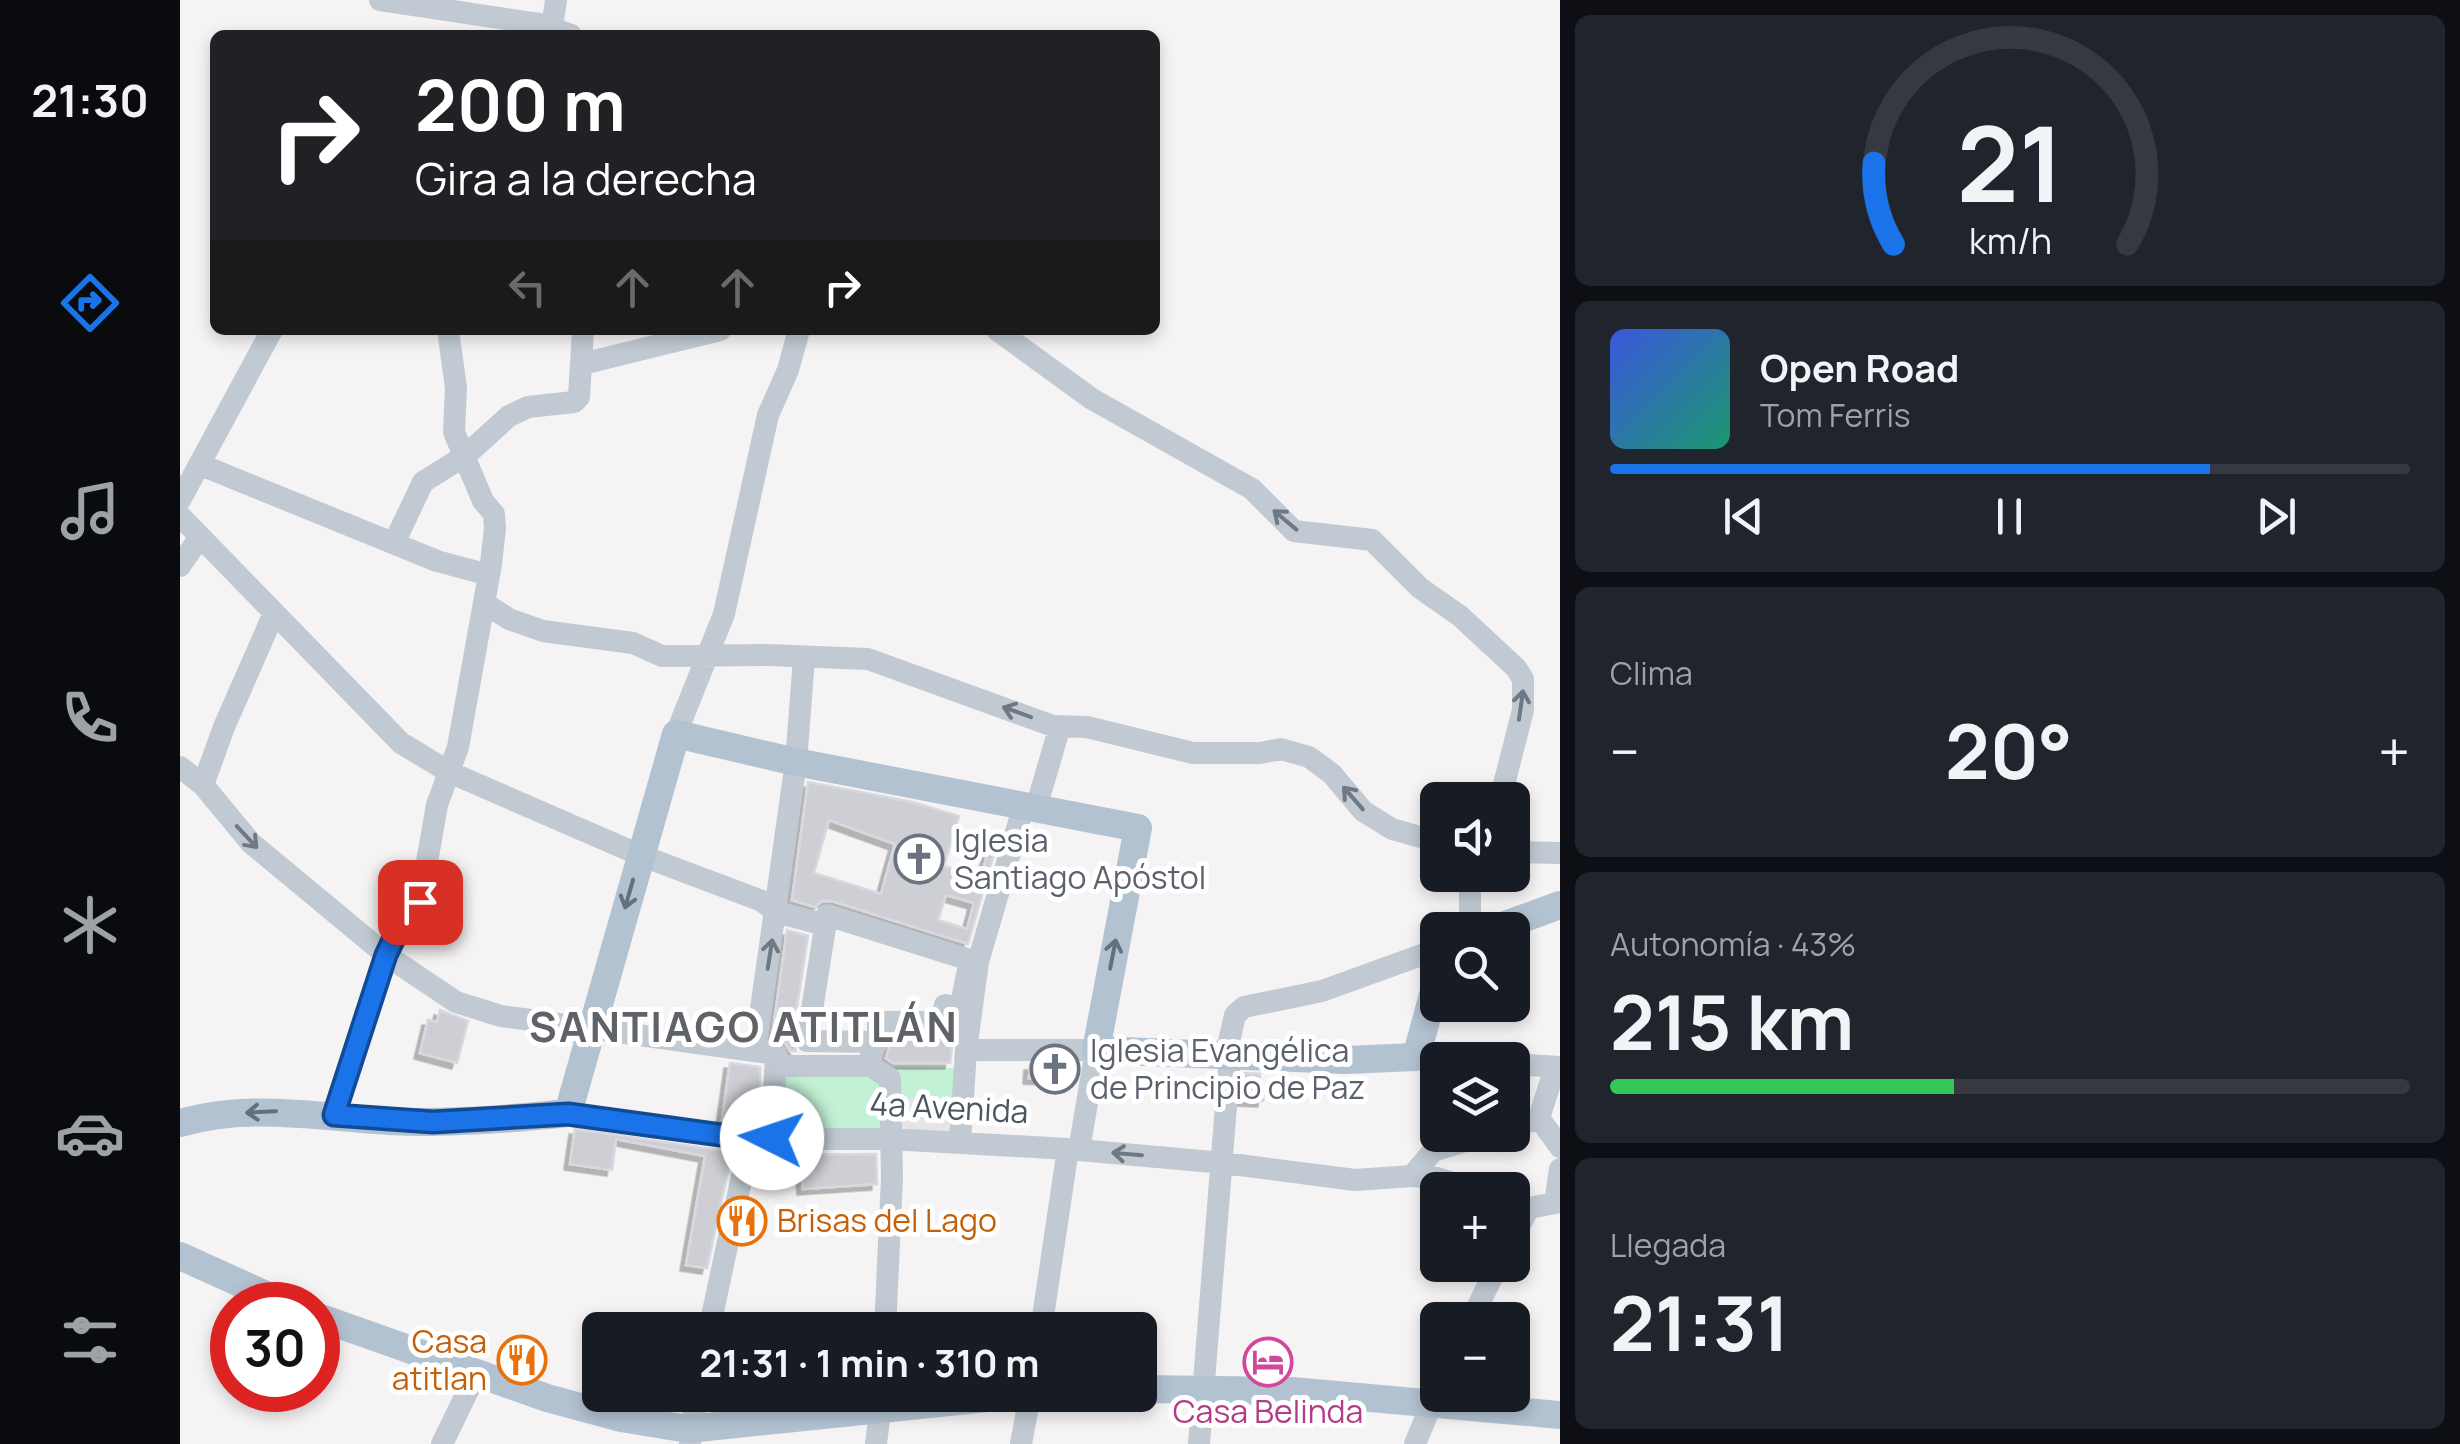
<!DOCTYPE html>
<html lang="es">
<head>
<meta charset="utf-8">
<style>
  :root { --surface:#171b24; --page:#20242c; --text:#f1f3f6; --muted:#9ea1a6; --line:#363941; --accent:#1a73e8 }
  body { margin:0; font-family:Manrope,sans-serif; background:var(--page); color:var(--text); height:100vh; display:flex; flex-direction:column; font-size:38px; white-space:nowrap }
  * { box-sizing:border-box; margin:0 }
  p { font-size:32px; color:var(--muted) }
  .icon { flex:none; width:55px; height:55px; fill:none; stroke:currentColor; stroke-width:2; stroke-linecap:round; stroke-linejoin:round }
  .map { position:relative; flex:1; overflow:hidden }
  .side { display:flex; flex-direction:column; gap:15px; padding:15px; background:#0d0f14; width:900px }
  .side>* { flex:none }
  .top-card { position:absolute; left:30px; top:30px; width:950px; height:305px; border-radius:15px; box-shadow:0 5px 15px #0003; background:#202124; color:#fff; overflow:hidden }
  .fabs { position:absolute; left:1240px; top:782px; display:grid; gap:20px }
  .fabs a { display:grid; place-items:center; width:110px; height:110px; border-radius:15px; background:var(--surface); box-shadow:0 5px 15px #0003; font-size:50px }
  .speed { position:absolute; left:30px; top:1282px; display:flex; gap:20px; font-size:50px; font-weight:700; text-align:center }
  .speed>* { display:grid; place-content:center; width:130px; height:130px; border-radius:50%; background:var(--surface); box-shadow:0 5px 15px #0003; line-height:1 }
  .speed .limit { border:15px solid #d22; background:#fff; color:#111 }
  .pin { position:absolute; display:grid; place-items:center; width:85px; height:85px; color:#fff; margin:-42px; border-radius:20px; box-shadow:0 5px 15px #0006 }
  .me { position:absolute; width:110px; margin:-55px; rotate:274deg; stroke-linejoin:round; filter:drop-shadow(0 0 8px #0008) }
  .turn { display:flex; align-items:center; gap:35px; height:210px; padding:0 40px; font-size:45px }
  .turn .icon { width:130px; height:130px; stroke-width:2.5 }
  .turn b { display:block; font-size:70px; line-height:85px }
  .lanes { display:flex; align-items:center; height:95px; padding:0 40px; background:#0003; justify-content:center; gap:50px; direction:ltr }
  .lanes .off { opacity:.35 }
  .big { font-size:75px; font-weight:700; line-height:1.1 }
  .side .widget { flex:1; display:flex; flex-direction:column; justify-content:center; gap:15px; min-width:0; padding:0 35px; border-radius:15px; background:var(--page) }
  .side .dial { align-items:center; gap:0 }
  .dial svg { height:260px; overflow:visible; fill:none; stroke:var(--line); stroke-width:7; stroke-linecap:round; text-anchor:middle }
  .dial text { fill:var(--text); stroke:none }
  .song { display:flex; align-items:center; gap:30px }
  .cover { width:120px; height:120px; border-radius:15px; background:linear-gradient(135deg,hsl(230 70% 55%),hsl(160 70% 35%)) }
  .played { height:10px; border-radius:5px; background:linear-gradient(90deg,var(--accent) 75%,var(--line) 75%) }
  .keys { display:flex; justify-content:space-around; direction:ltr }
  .heat { display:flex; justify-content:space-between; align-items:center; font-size:55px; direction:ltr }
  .charge { height:15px; border-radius:8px; background:linear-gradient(90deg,#34c759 43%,var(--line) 0) }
  .trip { position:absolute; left:402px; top:1312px; width:575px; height:100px; border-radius:15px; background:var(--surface); box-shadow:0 5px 15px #0003; font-weight:700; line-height:100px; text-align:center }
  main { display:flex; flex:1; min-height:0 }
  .tab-bar { display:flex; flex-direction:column; width:180px; justify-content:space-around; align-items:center; background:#090b0e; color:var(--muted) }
  .tab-bar .icon { width:70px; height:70px }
  .tab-bar .current { color:var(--accent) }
  .tab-bar b { font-size:45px; color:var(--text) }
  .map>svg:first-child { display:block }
</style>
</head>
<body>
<main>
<nav class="tab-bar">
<b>21:30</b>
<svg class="icon current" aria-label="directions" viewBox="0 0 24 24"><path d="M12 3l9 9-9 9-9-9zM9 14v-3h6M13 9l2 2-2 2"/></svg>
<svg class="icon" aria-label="music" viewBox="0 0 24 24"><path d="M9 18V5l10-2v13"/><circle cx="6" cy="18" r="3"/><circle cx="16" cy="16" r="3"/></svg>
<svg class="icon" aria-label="phone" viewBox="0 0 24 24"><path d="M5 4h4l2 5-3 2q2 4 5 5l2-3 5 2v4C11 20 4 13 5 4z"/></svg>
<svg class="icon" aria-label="climate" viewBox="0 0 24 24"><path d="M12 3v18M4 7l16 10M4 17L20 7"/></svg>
<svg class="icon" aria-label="car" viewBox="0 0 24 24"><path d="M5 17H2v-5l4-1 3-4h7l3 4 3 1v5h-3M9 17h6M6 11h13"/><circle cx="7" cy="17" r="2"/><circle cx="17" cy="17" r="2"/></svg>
<svg class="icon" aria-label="filters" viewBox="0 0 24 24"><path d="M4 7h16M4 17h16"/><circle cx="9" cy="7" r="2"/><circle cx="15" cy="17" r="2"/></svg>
</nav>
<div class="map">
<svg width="1380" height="1444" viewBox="0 0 1380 1444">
  <defs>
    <filter id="shadow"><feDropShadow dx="-5.5" dy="5.5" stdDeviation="0" flood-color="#0004"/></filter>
  </defs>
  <rect width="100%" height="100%" fill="#f5f3f3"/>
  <path fill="#e6e4e5" d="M 715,1067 L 782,1068 L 779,1139 L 713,1138 Z"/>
  <path fill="#c3f1d5" d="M 715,1067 L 777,1068 L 777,1099 L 715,1098 Z
    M 695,1073 L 705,1083 L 705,1130 L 601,1129 L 602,1075 Z"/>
  <path fill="#cdcfd5" stroke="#d7d9de" stroke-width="2.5" fill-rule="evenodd" filter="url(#shadow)" d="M 628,782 L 732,802 L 779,816 L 764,866 L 801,878 L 808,852 L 814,854 L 788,944 L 652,901 L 642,901 L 635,907 L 612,900 ZM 649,820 L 715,844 L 701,894 L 634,873 ZM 766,895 L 794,903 L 787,929 L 758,920 Z
    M 607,930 L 628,936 L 612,1039 L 616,1051 L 610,1051 L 604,1041 L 592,1038 Z
    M 260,1010 L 288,1021 L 277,1063 L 240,1053 L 248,1020 L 257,1022 Z
    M 774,1030 L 770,1063 L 713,1063 L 706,1058 L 713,1037 L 761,1037 Z
    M 550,1063 L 580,1067 L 578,1124 L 567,1123 L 565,1100 L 559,1122 L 542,1120 Z
    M 850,1065 L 898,1065 L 896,1080 L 849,1078 Z
    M 1064,1073 L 1080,1074 L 1079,1086 L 1084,1086 L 1083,1101 L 1062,1100 Z
    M 395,1129 L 552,1152 L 527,1268 L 506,1265 L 525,1156 L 436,1139 L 432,1170 L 390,1164 Z
    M 696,1154 L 697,1184 L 623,1189 L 622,1172 L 577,1177 L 582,1155 Z"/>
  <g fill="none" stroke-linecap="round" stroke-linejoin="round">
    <path stroke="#c1cad2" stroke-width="22" d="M 200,0 L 359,24 L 391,35
      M 372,27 L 376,0
      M 817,330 L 912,399 L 1072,489 L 1114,531 L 1192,540 L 1240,588 L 1280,616 L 1336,668 L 1343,679 L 1343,710 L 1320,800
      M 402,364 L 540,330
      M 21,465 L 257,561 L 309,575
      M 0,500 L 92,330
      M 0,516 L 221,743 L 269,772 L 460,855 L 582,901 L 596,912 L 645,925
      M 214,543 L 243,482 L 286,455 L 329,416 L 348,407 L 394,402 L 399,397 L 403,330
      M 0,566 L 20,537
      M 304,603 L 329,619 L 363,631 L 453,643 L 482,656 L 588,655 L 688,659 L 873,726 L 907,727 L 1013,753 L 1080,753 L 1101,749 L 1129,757 L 1152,774 L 1183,811 L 1212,829 L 1258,842
      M 496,734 L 544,614 L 588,415 L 608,370 L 619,330
      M 0,767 L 23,785 L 71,843 L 206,955 L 276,1002 L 321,1016 L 596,1054 L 592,1138
      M 23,785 L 44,727 L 94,613
      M 856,808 L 880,726
      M 1332,852 L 1380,853
      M 647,915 L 790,960 L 780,1009 L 765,1005 L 761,1022 L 698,1022 L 698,1042 L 627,1041 Z
      M 1290,930 L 1290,875
      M 691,1043 L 691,1066 L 710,1079 L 712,1178 L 705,1330
      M 786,1050 L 916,1050 L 899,1150
      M 575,1051 L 616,762 L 624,658
      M 1046,1055 L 1055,1015 L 1064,1007 L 1142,991 L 1258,949
      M 1236,1057 L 1278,1060
      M 1332,1064 L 1380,1067
      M 596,1066 L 691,1066
      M 388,1113 L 570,1139 L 710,1139 L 888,1149 L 1044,1163 L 1175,1180 L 1232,1176 L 1257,1178 L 1294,1190
      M 154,1115 L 206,955 L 240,902 L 257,805 L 278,747 L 311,564 L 315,528 L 314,514 L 303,501 L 274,432 L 276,388 L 268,330
      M 1359,1118 L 1380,1147
      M 1332,1128 L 1359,1118 L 1375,1068
      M 780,1142 L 786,1050 L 798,962 L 844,805
      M 1232,1176 L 1253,1151 L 1304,1135
      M 1375,1203 L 1380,1169
      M 1332,1205 L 1349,1208 L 1380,1202
      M 1332,1239 L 1349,1208
      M 1291,1320 L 1318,1265
      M 529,1330 L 570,1139
      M 861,1330 L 888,1149
      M 262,1444 L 297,1372
      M 510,1444 L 516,1395
      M 696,1444 L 702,1395
      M 841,1444 L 850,1395
      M 1019,1444 L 1050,1056
      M 1235,1444 L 1258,1388"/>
    <path stroke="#b3c2d1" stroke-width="28" d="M 1311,930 L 1380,905
      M 0,1123 C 70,1103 138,1117 209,1121 C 268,1124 328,1119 388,1113 L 496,734 L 616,762 L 958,828 L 916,1050 L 1165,1060 L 1236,1057 L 1258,977
      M 0,1256 L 108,1305
      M 138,1317 L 367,1398 L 441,1418 L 508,1429 L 837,1395
      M 960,1389 L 1112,1391 L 1380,1415"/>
  </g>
  <defs><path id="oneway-shaft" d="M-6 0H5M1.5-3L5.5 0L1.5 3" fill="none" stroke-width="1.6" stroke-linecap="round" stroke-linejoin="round" transform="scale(2.5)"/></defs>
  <g stroke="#6e7983">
    <use href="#oneway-shaft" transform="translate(1105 520) rotate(-140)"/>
    <use href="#oneway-shaft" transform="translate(1341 705) rotate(-82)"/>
    <use href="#oneway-shaft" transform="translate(837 712) rotate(-160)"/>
    <use href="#oneway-shaft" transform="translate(1173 798) rotate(-131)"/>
    <use href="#oneway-shaft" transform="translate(67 837) rotate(47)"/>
    <use href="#oneway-shaft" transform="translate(590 954) rotate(-81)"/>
    <use href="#oneway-shaft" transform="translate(947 1154) rotate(-175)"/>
  </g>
  <g stroke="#64717d">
    <use href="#oneway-shaft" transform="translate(449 894) rotate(106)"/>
    <use href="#oneway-shaft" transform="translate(933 954) rotate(-79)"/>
    <use href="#oneway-shaft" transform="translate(81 1112) rotate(177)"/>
  </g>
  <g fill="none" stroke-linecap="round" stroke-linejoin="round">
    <g stroke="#114b97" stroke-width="25">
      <path id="route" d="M 240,902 L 214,938 L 206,955 L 154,1115 L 253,1122 L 388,1114 L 570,1139 L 592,1138"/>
    </g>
    <use href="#route" stroke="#1a73e8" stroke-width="18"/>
  </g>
  <defs>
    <g id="church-ring" transform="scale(2.5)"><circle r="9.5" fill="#fff" stroke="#6b7280" stroke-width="1.5"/><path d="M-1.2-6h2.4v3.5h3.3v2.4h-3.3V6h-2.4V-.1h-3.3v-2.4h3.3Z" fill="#6b7280"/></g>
    <g id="restaurant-ring" transform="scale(2.5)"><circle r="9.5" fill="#fff" stroke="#e8710a" stroke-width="1.5"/><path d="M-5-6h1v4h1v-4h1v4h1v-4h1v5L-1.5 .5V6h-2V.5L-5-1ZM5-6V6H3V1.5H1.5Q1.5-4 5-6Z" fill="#e8710a"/></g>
    <g id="hotel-ring" transform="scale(2.5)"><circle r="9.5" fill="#fff" stroke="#d1479c" stroke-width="1.5"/><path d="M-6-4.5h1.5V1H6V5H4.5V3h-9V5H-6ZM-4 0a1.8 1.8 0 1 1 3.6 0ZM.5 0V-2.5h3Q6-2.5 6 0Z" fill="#d1479c"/></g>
  </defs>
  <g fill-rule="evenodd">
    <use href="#church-ring" x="739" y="859"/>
    <use href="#church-ring" x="875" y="1069"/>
    <use href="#restaurant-ring" x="562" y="1221"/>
    <use href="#restaurant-ring" x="342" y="1360"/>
    <use href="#hotel-ring" x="1088" y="1362"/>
  </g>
  <g text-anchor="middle" stroke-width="10" stroke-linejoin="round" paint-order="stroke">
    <g font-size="32" fill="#5b616d" stroke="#fff" text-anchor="start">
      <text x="774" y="852">Iglesia<tspan x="774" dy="37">Santiago Apóstol</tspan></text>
      <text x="910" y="1062">Iglesia Evangélica<tspan x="910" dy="37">de Principio de Paz</tspan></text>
    </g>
    <g font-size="32" fill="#4a5661" stroke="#fff">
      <text transform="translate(769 1108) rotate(3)" y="11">4a Avenida</text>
    </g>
    <g font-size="32" fill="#c56008" stroke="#fff" text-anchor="start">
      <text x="597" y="1232">Brisas del Lago</text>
      <text x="307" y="1353" text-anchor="end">Casa<tspan x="307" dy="37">atitlan</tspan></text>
    </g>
    <g font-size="32" fill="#b23c85" stroke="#fff">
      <text x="1088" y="1423">Casa Belinda</text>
    </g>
    <g font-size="42" font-weight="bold" letter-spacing="2.5" fill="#5f6368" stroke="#fff">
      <text x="564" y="1042">SANTIAGO ATITLÁN</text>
    </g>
  </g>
</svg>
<div class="fabs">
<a><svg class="icon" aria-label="sound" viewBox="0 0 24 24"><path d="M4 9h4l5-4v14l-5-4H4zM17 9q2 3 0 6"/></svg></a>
<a><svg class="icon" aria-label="search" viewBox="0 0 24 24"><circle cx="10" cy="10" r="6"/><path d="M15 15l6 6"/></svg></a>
<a><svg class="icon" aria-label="layers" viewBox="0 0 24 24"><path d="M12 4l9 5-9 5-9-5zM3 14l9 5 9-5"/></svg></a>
<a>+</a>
<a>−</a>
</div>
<div class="speed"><div class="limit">30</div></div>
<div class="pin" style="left:240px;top:902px;background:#d93025"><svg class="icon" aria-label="arrive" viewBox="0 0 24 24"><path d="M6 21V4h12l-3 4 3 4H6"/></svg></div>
<svg class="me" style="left:592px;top:1138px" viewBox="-20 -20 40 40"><circle r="19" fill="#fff"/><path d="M0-13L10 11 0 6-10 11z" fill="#1a73e8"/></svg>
<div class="trip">21:31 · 1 min · 310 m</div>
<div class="top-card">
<div class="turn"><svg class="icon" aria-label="right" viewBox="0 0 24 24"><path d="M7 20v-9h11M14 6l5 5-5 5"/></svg><div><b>200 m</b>Gira a la derecha</div></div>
<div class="lanes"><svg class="icon off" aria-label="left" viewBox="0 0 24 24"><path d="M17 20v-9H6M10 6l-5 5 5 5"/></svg><svg class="icon off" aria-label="ahead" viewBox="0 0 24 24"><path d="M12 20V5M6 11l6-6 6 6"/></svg><svg class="icon off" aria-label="ahead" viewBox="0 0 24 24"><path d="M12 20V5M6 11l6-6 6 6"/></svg><svg class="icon" aria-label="right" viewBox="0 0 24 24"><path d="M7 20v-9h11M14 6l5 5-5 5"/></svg></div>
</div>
</div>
<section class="side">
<div class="widget dial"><svg viewBox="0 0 100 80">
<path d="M14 69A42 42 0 1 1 86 69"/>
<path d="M14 69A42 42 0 0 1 8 44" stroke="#1a73e8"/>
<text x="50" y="56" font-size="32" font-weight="700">21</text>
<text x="50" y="72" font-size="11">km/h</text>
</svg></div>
<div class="widget">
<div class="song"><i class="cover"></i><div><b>Open Road</b><p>Tom Ferris</p></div></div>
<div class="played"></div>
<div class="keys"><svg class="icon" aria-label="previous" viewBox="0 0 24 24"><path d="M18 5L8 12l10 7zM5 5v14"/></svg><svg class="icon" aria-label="pause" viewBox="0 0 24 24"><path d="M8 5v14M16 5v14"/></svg><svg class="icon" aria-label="next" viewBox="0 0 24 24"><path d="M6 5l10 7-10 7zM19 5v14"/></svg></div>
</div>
<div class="widget"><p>Clima</p>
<div class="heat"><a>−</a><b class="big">20°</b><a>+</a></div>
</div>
<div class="widget"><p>Autonomía · 43%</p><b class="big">215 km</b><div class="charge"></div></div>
<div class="widget"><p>Llegada</p><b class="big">21:31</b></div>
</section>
</main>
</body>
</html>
